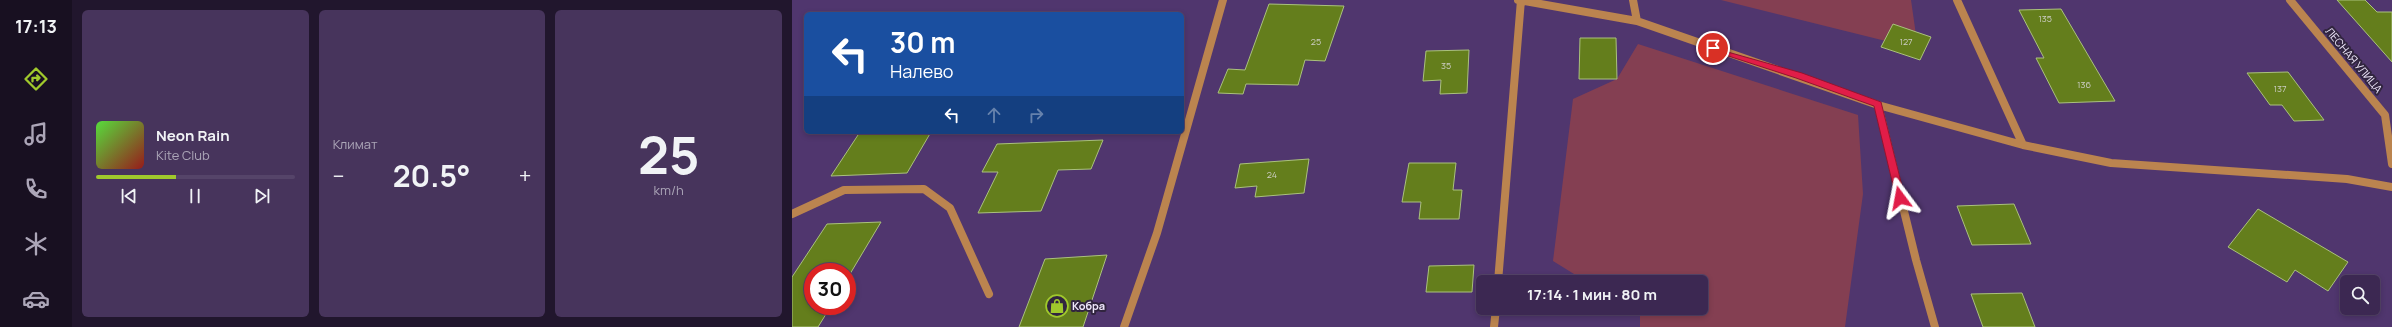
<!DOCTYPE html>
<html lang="ru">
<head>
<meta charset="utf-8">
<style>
  :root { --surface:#3c2852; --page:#47345c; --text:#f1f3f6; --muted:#aca6b8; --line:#554469; --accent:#a0c92c }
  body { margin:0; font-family:Manrope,sans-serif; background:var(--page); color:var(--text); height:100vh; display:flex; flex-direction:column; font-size:15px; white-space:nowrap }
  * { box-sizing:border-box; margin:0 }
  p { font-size:13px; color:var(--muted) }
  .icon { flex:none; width:22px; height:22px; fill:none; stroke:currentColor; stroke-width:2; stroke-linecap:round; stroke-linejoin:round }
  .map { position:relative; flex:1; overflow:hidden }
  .panel { display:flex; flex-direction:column; gap:10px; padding:10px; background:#21162d; width:720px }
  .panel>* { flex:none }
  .top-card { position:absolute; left:12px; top:12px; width:380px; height:122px; border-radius:6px; box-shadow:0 2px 6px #0003,0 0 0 1px var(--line); background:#1a4fa0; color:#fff; overflow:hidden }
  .fabs { position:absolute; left:1548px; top:275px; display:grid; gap:8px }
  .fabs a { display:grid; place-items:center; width:40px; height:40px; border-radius:6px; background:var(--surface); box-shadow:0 2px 6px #0003,0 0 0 1px var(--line); font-size:20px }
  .speed { position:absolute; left:12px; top:263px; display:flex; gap:8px; font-size:20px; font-weight:700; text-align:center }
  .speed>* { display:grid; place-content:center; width:52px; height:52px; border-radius:50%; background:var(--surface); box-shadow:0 2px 6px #0003,0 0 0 1px var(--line); line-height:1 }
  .speed .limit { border:6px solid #d22; background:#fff; color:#111 }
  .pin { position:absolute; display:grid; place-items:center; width:34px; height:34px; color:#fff; margin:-17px; border:2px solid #fff; border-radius:50%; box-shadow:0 1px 4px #0007 }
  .me { position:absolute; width:44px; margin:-22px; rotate:347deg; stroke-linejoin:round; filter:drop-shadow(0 0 3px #0008) }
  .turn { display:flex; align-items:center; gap:14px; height:84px; padding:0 20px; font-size:18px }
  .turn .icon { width:52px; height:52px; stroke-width:2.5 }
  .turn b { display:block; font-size:28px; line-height:34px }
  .lanes { display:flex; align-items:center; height:38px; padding:0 20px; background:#0003; justify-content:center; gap:20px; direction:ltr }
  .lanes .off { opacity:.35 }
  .big { font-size:30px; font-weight:700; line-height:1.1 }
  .panel .card { flex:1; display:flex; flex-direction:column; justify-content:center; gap:6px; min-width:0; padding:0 14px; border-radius:6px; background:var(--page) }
  .panel .dial { align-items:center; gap:0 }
  .dial b { font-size:52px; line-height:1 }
  .song { display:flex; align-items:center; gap:12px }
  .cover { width:48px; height:48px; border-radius:6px; background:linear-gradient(135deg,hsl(110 70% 55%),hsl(0 70% 35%)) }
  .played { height:4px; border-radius:2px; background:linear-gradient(90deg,var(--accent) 40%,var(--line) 40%) }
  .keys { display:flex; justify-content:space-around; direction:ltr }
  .heat { display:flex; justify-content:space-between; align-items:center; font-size:22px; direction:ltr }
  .panel .tiles { flex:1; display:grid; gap:10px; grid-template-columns:repeat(3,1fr) }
  .trip { position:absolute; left:684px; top:275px; width:232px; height:40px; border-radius:6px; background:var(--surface); box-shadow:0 2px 6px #0003,0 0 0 1px var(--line); font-weight:700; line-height:40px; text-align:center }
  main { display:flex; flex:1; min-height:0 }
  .tab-bar { display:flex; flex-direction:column; width:72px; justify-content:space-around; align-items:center; background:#181021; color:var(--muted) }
  .tab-bar .icon { width:28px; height:28px }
  .tab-bar .on { color:var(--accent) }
  .tab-bar b { font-size:18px; color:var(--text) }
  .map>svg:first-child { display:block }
</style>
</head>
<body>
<main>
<nav class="tab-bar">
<b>17:13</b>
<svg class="icon on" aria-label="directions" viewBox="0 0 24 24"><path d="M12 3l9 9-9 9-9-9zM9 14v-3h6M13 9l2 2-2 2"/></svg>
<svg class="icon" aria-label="music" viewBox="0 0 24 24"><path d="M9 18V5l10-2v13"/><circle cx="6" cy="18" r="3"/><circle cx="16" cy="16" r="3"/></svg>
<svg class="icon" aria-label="phone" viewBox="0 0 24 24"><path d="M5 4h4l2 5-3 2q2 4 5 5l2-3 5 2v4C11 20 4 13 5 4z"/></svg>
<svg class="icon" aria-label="climate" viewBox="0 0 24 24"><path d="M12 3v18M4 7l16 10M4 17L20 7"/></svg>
<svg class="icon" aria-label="car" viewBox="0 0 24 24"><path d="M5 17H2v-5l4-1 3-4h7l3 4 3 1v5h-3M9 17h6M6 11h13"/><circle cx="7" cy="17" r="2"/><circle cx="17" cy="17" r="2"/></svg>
</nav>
<section class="panel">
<div class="tiles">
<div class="card">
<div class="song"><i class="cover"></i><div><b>Neon Rain</b><p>Kite Club</p></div></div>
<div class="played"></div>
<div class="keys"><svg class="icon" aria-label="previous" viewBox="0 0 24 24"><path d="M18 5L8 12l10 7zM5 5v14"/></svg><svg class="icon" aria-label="pause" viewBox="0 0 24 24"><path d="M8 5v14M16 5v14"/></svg><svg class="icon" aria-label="next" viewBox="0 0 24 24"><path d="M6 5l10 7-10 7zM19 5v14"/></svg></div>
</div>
<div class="card"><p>Климат</p>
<div class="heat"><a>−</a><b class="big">20.5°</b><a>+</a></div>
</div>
<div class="card dial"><b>25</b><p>km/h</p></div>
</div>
</section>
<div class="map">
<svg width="1600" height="327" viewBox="0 0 1600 327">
  <rect width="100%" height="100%" fill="#50366e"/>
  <path fill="#843f52" d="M 929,0 L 1119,0 L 1126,49 Z
    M 846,44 L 1066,115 L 1071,194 L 1053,327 L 848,327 L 848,314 L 838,308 L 909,308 L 909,282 L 795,282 L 761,261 L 781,99 L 825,79 Z"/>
  <path fill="#647e1c" stroke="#aac17d" d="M 1545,0 L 1573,0 L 1585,12 L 1600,12 L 1600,62 Z
    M 477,4 L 552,6 L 533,61 L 513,60 L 506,85 L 454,84 L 451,94 L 426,93 L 436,69 L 453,70 Z
    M 1269,9 L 1323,101 L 1267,103 L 1244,58 L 1252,58 L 1227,10 Z
    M 1101,24 L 1139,37 L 1128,60 L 1089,47 Z
    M 788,38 L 824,38 L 825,79 L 787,79 Z
    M 677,50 L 675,93 L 648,94 L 649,80 L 631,81 L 634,51 Z
    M 1496,72 L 1532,120 L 1502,121 L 1490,105 L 1478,105 L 1455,73 Z
    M 68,132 L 139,132 L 115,173 L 39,176 Z
    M 311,140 L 299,169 L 266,170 L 249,211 L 186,213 L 206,172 L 190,172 L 205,144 Z
    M 517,159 L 512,193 L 463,197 L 465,186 L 443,188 L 448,164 Z
    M 617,163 L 664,163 L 661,190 L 670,190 L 667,219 L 627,219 L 629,202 L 610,202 Z
    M 1222,204 L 1239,244 L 1180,245 L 1165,206 Z
    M 1466,209 L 1556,262 L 1536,291 L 1503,270 L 1495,282 L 1436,247 Z
    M 89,222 L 55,279 L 55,272 L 21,272 L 21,306 L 39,306 L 26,327 L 0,327 L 0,277 L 35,224 Z
    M 315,255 L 291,327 L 227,327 L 253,259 Z
    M 682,265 L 680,292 L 634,292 L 637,266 Z
    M 1230,293 L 1243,327 L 1191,327 L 1179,294 Z"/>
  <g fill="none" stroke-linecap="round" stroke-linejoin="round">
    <path stroke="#bb844f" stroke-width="8" d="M 0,214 L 52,190 L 132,189 L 158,208 L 197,294"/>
    <path stroke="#bb844f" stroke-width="8" d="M 726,0 L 845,21 L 1086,105 L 1231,145
      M 841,0 L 845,21
      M 1165,0 L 1231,145 L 1319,163 L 1555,179 L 1600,187
      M 1498,0 L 1593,115 L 1600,164
      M 1086,105 L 1124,260 L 1143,327
      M 706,282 L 729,0
      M 332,327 L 365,233 L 431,0
      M 702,327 L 704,308"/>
  </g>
  <path fill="#e11d48" stroke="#92132f" d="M 918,47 L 1010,73 L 1089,102 L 1113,198 L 1112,200 L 1108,201 L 1104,198 L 1082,106 L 1004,78 L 918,50 Z"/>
  <defs>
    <g id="shop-ring" transform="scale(1.15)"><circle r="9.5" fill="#31253f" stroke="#a0c92c" stroke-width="1.5"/><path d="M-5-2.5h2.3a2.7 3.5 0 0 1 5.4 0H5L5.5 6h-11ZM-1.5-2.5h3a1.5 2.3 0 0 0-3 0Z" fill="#a0c92c"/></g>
  </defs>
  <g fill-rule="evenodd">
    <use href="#shop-ring" x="265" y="306"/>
  </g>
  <g text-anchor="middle" stroke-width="4" stroke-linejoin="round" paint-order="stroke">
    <g font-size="9" fill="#cccdc3">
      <text x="1253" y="22">135</text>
      <text x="524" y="45">25</text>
      <text x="1114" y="45">127</text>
      <text x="654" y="69">35</text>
      <text x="1292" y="88">136</text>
      <text x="1488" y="92">137</text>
      <text x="480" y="178">24</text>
    </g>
    <g font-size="11" fill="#efe7fb" stroke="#31253f">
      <text transform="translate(1562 60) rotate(50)" y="4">ЛЕСНАЯ УЛИЦА</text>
    </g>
    <g font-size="11" font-weight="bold" fill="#efe7fb" stroke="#31253f" text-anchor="start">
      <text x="280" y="310">Кобра</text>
    </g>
  </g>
</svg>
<div class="fabs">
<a><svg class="icon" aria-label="search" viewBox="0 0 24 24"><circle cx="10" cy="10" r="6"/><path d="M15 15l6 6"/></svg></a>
</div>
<div class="speed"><div class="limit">30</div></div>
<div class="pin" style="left:921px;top:48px;background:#d93025"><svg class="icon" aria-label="arrive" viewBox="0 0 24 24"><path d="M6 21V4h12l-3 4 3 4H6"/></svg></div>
<svg class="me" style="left:1108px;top:198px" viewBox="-20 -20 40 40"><path d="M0-17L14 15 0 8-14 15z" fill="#e11d48" stroke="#fff" stroke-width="4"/></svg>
<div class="trip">17:14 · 1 мин · 80 m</div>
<div class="top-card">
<div class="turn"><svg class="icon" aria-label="left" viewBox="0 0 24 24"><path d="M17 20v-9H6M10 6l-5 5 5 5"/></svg><div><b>30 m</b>Налево</div></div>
<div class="lanes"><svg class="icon" aria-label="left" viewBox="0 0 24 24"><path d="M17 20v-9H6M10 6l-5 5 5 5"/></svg><svg class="icon off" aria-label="ahead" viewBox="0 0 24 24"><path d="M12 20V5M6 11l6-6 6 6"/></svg><svg class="icon off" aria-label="right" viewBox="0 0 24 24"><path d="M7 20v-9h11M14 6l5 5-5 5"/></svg></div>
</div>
</div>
</main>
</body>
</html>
